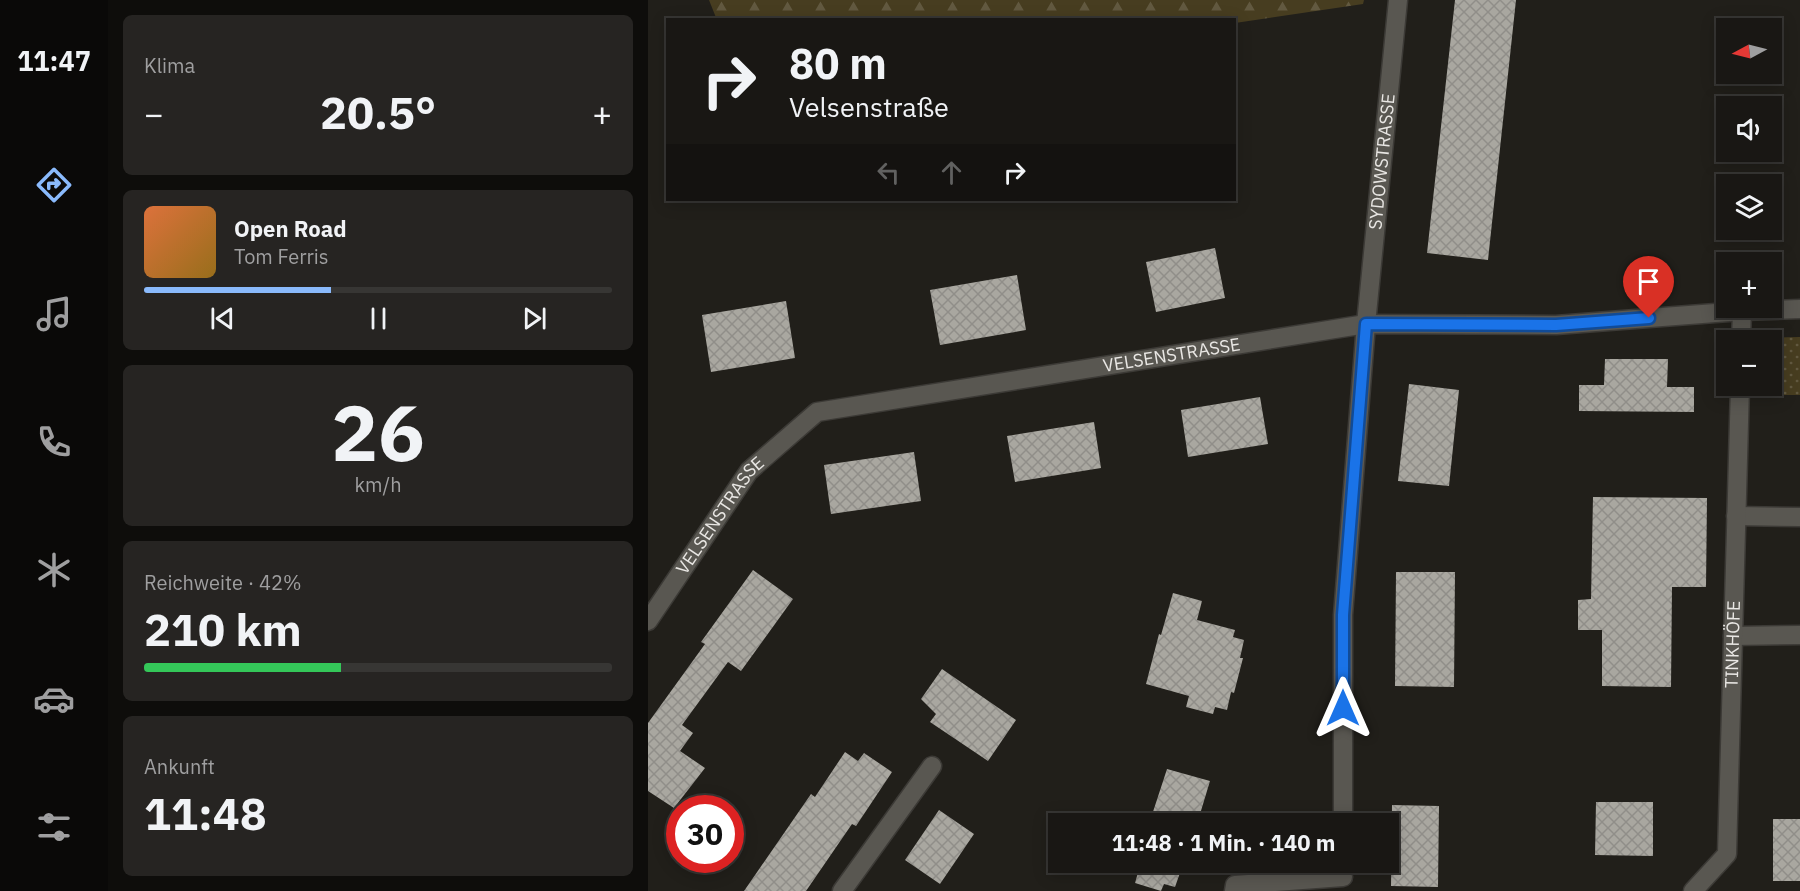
<!DOCTYPE html>
<html lang="de">
<head>
<meta charset="utf-8">
<style>
  :root { --surface:#191714; --page:#262422; --text:#f1f3f6; --muted:#9f9fa0; --line:#373634; --accent:#8abafc }
  body { margin:0; font-family:"IBM Plex Sans",sans-serif; background:var(--page); color:var(--text); height:100vh; display:flex; flex-direction:column; font-size:22px; white-space:nowrap }
  * { box-sizing:border-box; margin:0 }
  p { font-size:20px; color:var(--muted) }
  .icon { flex:none; width:33px; height:33px; fill:none; stroke:currentColor; stroke-width:2; stroke-linecap:round; stroke-linejoin:round }
  .map { position:relative; flex:1; overflow:hidden }
  .side { display:flex; flex-direction:column; gap:15px; padding:15px; background:#0e0d0b; width:540px }
  .side>* { flex:none }
  .guide { position:absolute; left:18px; top:18px; width:570px; height:183px; border-radius:0px; box-shadow:0 3px 15px #0003,0 0 0 2px var(--line); background:#191714; color:var(--text); overflow:hidden }
  .needle { width:39px; rotate:263deg }
  .controls { position:absolute; left:1068px; top:18px; display:grid; gap:12px }
  .controls a { display:grid; place-items:center; width:66px; height:66px; border-radius:0px; background:var(--surface); box-shadow:0 3px 15px #0003,0 0 0 2px var(--line); font-size:30px }
  .speed { position:absolute; left:18px; top:795px; display:flex; gap:12px; font-size:30px; font-weight:700; text-align:center }
  .speed>* { display:grid; place-content:center; width:78px; height:78px; border-radius:50%; background:var(--surface); box-shadow:0 3px 15px #0003,0 0 0 2px var(--line); line-height:1 }
  .speed .limit { border:9px solid #d22; background:#fff; color:#111 }
  .pin { position:absolute; display:grid; place-items:center; width:51px; height:51px; color:#fff; margin:-62px -26px; border-radius:50% 50% 50% 0; rotate:-45deg; box-shadow:0 0 6px #0007 }
  .pin .icon { rotate:45deg }
  .me { position:absolute; width:66px; margin:-33px; rotate:0deg; stroke-linejoin:round; filter:drop-shadow(0 0 4px #0008) }
  .turn { display:flex; align-items:center; gap:21px; height:126px; padding:0 24px; font-size:27px }
  .turn .icon { width:78px; height:78px; stroke-width:2.5 }
  .turn b { display:block; font-size:42px; line-height:51px }
  .lanes { display:flex; align-items:center; height:57px; padding:0 24px; background:#0003; justify-content:center; gap:30px; direction:ltr }
  .lanes .off { opacity:.35 }
  .big { font-size:45px; font-weight:700; line-height:1.1 }
  .side .widget { flex:1; display:flex; flex-direction:column; justify-content:center; gap:9px; min-width:0; padding:0 21px; border-radius:9px; background:var(--page) }
  .side .dial { align-items:center; gap:0 }
  .dial b { font-size:78px; line-height:1 }
  .song { display:flex; align-items:center; gap:18px }
  .cover { width:72px; height:72px; border-radius:9px; background:linear-gradient(135deg,hsl(20 70% 55%),hsl(40 70% 35%)) }
  .played { height:6px; border-radius:3px; background:linear-gradient(90deg,var(--accent) 40%,var(--line) 40%) }
  .keys { display:flex; justify-content:space-around; direction:ltr }
  .heat { display:flex; justify-content:space-between; align-items:center; font-size:33px; direction:ltr }
  .charge { height:9px; border-radius:4px; background:linear-gradient(90deg,#34c759 42%,var(--line) 0) }
  .trip { position:absolute; left:400px; top:813px; width:351px; height:60px; border-radius:0px; background:var(--surface); box-shadow:0 3px 15px #0003,0 0 0 2px var(--line); font-weight:700; line-height:60px; text-align:center }
  main { display:flex; flex:1; min-height:0 }
  .tabs { display:flex; flex-direction:column; width:108px; justify-content:space-around; align-items:center; background:#0a0908; color:var(--muted) }
  .tabs .icon { width:42px; height:42px }
  .tabs .current { color:var(--accent) }
  .tabs b { font-size:27px; color:var(--text) }
  .map>svg:first-child { display:block }
</style>
</head>
<body>
<main>
<nav class="tabs">
<b>11:47</b>
<svg class="icon current" aria-label="directions" viewBox="0 0 24 24"><path d="M12 3l9 9-9 9-9-9zM9 14v-3h6M13 9l2 2-2 2"/></svg>
<svg class="icon" aria-label="music" viewBox="0 0 24 24"><path d="M9 18V5l10-2v13"/><circle cx="6" cy="18" r="3"/><circle cx="16" cy="16" r="3"/></svg>
<svg class="icon" aria-label="phone" viewBox="0 0 24 24"><path d="M5 4h4l2 5-3 2q2 4 5 5l2-3 5 2v4C11 20 4 13 5 4z"/></svg>
<svg class="icon" aria-label="climate" viewBox="0 0 24 24"><path d="M12 3v18M4 7l16 10M4 17L20 7"/></svg>
<svg class="icon" aria-label="car" viewBox="0 0 24 24"><path d="M5 17H2v-5l4-1 3-4h7l3 4 3 1v5h-3M9 17h6M6 11h13"/><circle cx="7" cy="17" r="2"/><circle cx="17" cy="17" r="2"/></svg>
<svg class="icon" aria-label="filters" viewBox="0 0 24 24"><path d="M4 7h16M4 17h16"/><circle cx="9" cy="7" r="2"/><circle cx="15" cy="17" r="2"/></svg>
</nav>
<section class="side">
<div class="widget"><p>Klima</p>
<div class="heat"><a>−</a><b class="big">20.5°</b><a>+</a></div>
</div>
<div class="widget">
<div class="song"><i class="cover"></i><div><b>Open Road</b><p>Tom Ferris</p></div></div>
<div class="played"></div>
<div class="keys"><svg class="icon" aria-label="previous" viewBox="0 0 24 24"><path d="M18 5L8 12l10 7zM5 5v14"/></svg><svg class="icon" aria-label="pause" viewBox="0 0 24 24"><path d="M8 5v14M16 5v14"/></svg><svg class="icon" aria-label="next" viewBox="0 0 24 24"><path d="M6 5l10 7-10 7zM19 5v14"/></svg></div>
</div>
<div class="widget dial"><b>26</b><p>km/h</p></div>
<div class="widget"><p>Reichweite · 42%</p><b class="big">210 km</b><div class="charge"></div></div>
<div class="widget"><p>Ankunft</p><b class="big">11:48</b></div>
</section>
<div class="map">
<svg width="1152" height="891" viewBox="0 0 1152 891">
  <defs>
    <pattern id="grass-dots" width="8" height="8" patternUnits="userSpaceOnUse" patternTransform="scale(1.5)"><rect width="8" height="8" fill="#473d20"/><path d="M2 2h.1M6 6h.1" fill="none" stroke="#625940" stroke-width="1.8" stroke-linecap="round"/></pattern>
    <pattern id="forest-firs" width="22" height="20" patternUnits="userSpaceOnUse" patternTransform="scale(1.5)"><rect width="22" height="20" fill="#473d20"/><path d="M5 1l3.5 6h-7zM16 11l3.5 6h-7z" fill="#625940"/></pattern>
    <pattern id="building-cross-hatch" width="8" height="8" patternUnits="userSpaceOnUse" patternTransform="scale(1.5)"><rect width="8" height="8" fill="#a9a7a0"/><path d="M0 0l8 8M0 8l8-8" fill="none" stroke="#908e89"/></pattern>
  </defs>
  <rect width="100%" height="100%" fill="#211f1a"/>
  <path fill="url(#grass-dots)" d="M 1152,337 L 1152,395 L 1106,395 L 1106,386 L 1124,386 L 1124,340 L 1107,340 L 1107,338 Z"/>
  <path fill="url(#forest-firs)" d="M 61,0 L 716,0 L 715,4 L 587,23 L 586,20 L 69,20 Z"/>
  <path fill="url(#building-cross-hatch)" d="M 807,0 L 868,0 L 840,260 L 779,253 Z
    M 567,248 L 577,298 L 508,312 L 498,262 Z
    M 369,275 L 378,330 L 292,345 L 282,290 Z
    M 138,301 L 147,358 L 63,372 L 54,315 Z
    M 957,359 L 1020,359 L 1019,387 L 1046,387 L 1046,412 L 931,411 L 931,385 L 956,385 Z
    M 761,384 L 811,390 L 801,486 L 750,481 Z
    M 612,397 L 620,444 L 540,457 L 533,410 Z
    M 446,422 L 453,468 L 367,482 L 359,436 Z
    M 266,452 L 273,501 L 183,514 L 176,465 Z
    M 945,497 L 1059,498 L 1058,587 L 1024,587 L 1023,687 L 954,686 L 954,630 L 930,630 L 930,600 L 943,599 Z
    M 105,570 L 145,599 L 93,671 L 80,662 L 34,725 L 45,733 L 32,751 L 57,768 L 26,808 L 0,791 L 0,723 L 57,644 L 53,642 Z
    M 748,572 L 807,572 L 806,687 L 747,686 Z
    M 525,593 L 554,601 L 549,620 L 587,630 L 585,637 L 596,640 L 592,658 L 595,658 L 586,693 L 583,692 L 579,710 L 567,707 L 565,714 L 538,707 L 541,696 L 498,684 L 511,634 L 513,635 Z
    M 294,669 L 368,720 L 340,761 L 282,722 L 288,714 L 273,699 Z
    M 197,752 L 210,761 L 216,753 L 244,772 L 208,826 L 204,824 L 158,891 L 96,891 L 163,794 L 167,797 Z
    M 519,769 L 562,781 L 549,824 L 501,824 Z
    M 948,802 L 1005,802 L 1005,856 L 947,855 Z
    M 744,805 L 791,806 L 790,887 L 743,886 Z
    M 291,810 L 326,834 L 292,884 L 257,860 Z
    M 1125,819 L 1152,819 L 1152,881 L 1125,881 Z
    M 493,862 L 538,862 L 535,871 L 533,870 L 527,887 L 516,884 L 513,891 L 487,883 Z"/>
  <g fill="none" stroke-linecap="round" stroke-linejoin="round">
    <g stroke="#3c3a36" stroke-width="21">
      <g id="minor">
        <path d="M 1093,340 L 1094,311"/>
        <path d="M 1088,516 L 1152,517"/>
        <path id="s1" d="M 0,621 L 101,471 L 169,412 L 718,324 L 908,325 L 1094,311 L 1152,309"/>
        <path d="M 1085,636 L 1152,635"/>
        <path id="s2" d="M 695,824 L 695,615 L 718,324 L 750,0"/>
        <path d="M 194,891 L 284,766"/>
        <path d="M 586,891 L 587,885 L 695,877"/>
        <path id="s3" d="M 1045,891 L 1079,854 L 1092,386"/>
      </g>
    </g>
    <use href="#minor" stroke="#595751" stroke-width="18"/>
  </g>
  <g fill="none" stroke-linecap="round" stroke-linejoin="round">
    <g stroke="#114b97" stroke-width="15">
      <path id="route" d="M 695,708 L 695,615 L 718,324 L 908,325 L 1001,318"/>
    </g>
    <use href="#route" stroke="#1a73e8" stroke-width="10"/>
  </g>
  <g text-anchor="middle" stroke-width="6" stroke-linejoin="round" paint-order="stroke">
    <g font-size="18" fill="#e9e7e4" stroke="#211f1a">
      <text dy="6" stroke="none"><textPath href="#s2" startOffset="664">SYDOWSTRASSE</textPath></text>
      <text dy="6" stroke="none"><textPath href="#s1" startOffset="630">VELSENSTRASSE</textPath></text>
      <text dy="6" stroke="none"><textPath href="#s1" startOffset="128">VELSENSTRASSE</textPath></text>
      <text dy="6" stroke="none"><textPath href="#s3" startOffset="260">TINKHÖFE</textPath></text>
    </g>
  </g>
</svg>
<div class="controls">
<a><svg class="needle" viewBox="-14 -14 28 28"><path d="M0-13l5 13h-10z" fill="#e53935"/><path d="M0 13l5-13h-10z" fill="#9f9fa0"/></svg></a>
<a><svg class="icon" aria-label="sound" viewBox="0 0 24 24"><path d="M4 9h4l5-4v14l-5-4H4zM17 9q2 3 0 6"/></svg></a>
<a><svg class="icon" aria-label="layers" viewBox="0 0 24 24"><path d="M12 4l9 5-9 5-9-5zM3 14l9 5 9-5"/></svg></a>
<a>+</a>
<a>−</a>
</div>
<div class="speed"><div class="limit">30</div></div>
<div class="pin" style="left:1001px;top:318px;background:#d93025"><svg class="icon" aria-label="arrive" viewBox="0 0 24 24"><path d="M6 21V4h12l-3 4 3 4H6"/></svg></div>
<svg class="me" style="left:695px;top:708px" viewBox="-20 -20 40 40"><path d="M0-17L14 15 0 8-14 15z" fill="#1a73e8" stroke="#fff" stroke-width="4"/></svg>
<div class="trip">11:48 · 1 Min. · 140 m</div>
<div class="guide">
<div class="turn"><svg class="icon" aria-label="right" viewBox="0 0 24 24"><path d="M7 20v-9h11M14 6l5 5-5 5"/></svg><div><b>80 m</b>Velsenstraße</div></div>
<div class="lanes"><svg class="icon off" aria-label="left" viewBox="0 0 24 24"><path d="M17 20v-9H6M10 6l-5 5 5 5"/></svg><svg class="icon off" aria-label="ahead" viewBox="0 0 24 24"><path d="M12 20V5M6 11l6-6 6 6"/></svg><svg class="icon" aria-label="right" viewBox="0 0 24 24"><path d="M7 20v-9h11M14 6l5 5-5 5"/></svg></div>
</div>
</div>
</main>
</body>
</html>
